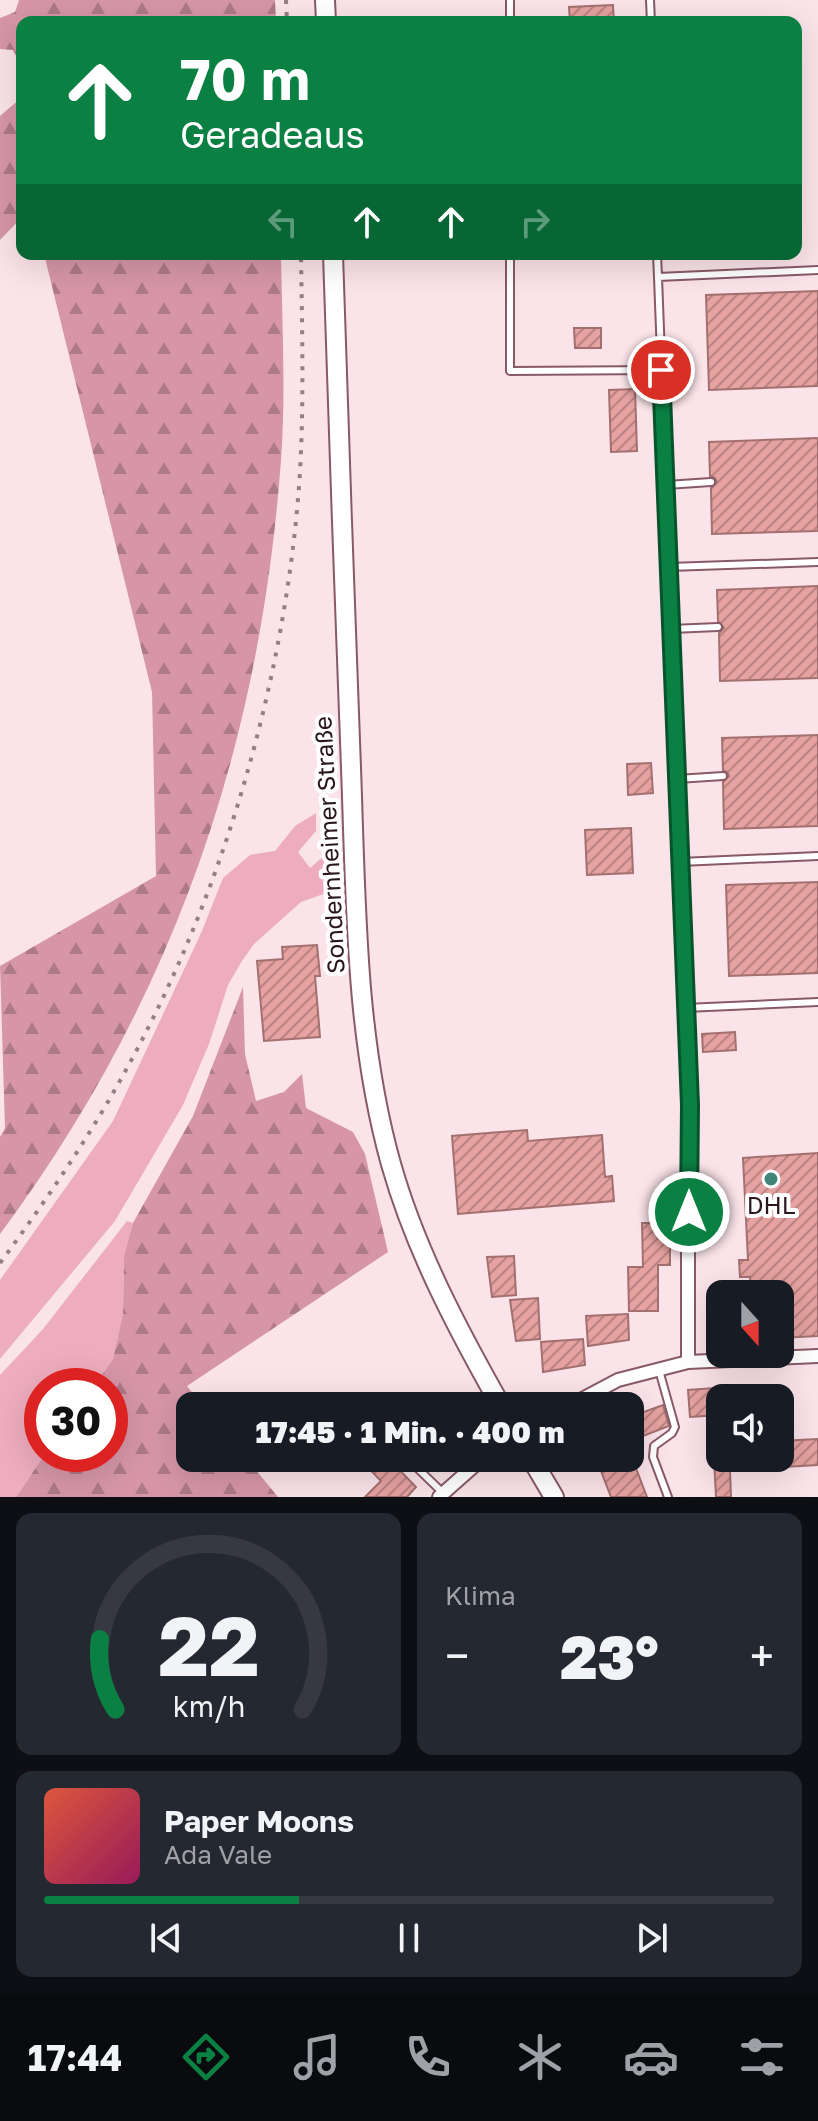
<!DOCTYPE html>
<html lang="de">
<head>
<meta charset="utf-8">
<style>
  :root { --surface:#171b24; --page:#242831; --text:#f1f3f6; --muted:#9ea1a6; --line:#363941; --accent:#0b8043 }
  body { margin:0; font-family:"Golos Text",sans-serif; background:var(--page); color:var(--text); height:100vh; display:flex; flex-direction:column; font-size:30px; white-space:nowrap }
  * { box-sizing:border-box; margin:0 }
  p { font-size:26px; color:var(--muted) }
  .icon { flex:none; width:44px; height:44px; fill:none; stroke:currentColor; stroke-width:2; stroke-linecap:round; stroke-linejoin:round }
  .map { position:relative; height:1497px; overflow:hidden }
  .drawer { display:flex; flex-direction:column; gap:16px; padding:16px; background:#0d0f14; flex:1 }
  .drawer>* { flex:none }
  .hud { position:absolute; left:16px; top:16px; width:786px; height:244px; border-radius:16px; box-shadow:0 8px 32px #0002; background:#0b8043; color:#fff; overflow:hidden }
  .needle { width:52px; rotate:159deg }
  .buttons { position:absolute; left:706px; top:1280px; display:grid; gap:16px }
  .buttons a { display:grid; place-items:center; width:88px; height:88px; border-radius:16px; background:var(--surface); box-shadow:0 8px 32px #0002; font-size:40px }
  .speed { position:absolute; left:24px; top:1368px; display:flex; gap:16px; font-size:40px; font-weight:700; text-align:center }
  .speed>* { display:grid; place-content:center; width:104px; height:104px; border-radius:50%; background:var(--surface); box-shadow:0 8px 32px #0002; line-height:1 }
  .speed .limit { border:12px solid #d22; background:#fff; color:#111 }
  .pin { position:absolute; display:grid; place-items:center; width:68px; height:68px; color:#fff; margin:-34px; border:4px solid #fff; border-radius:50%; box-shadow:0 2px 8px #0007 }
  .me { position:absolute; width:88px; margin:-44px; rotate:0deg; stroke-linejoin:round; filter:drop-shadow(0 0 6px #0008) }
  .turn { display:flex; align-items:center; gap:28px; height:168px; padding:0 32px; font-size:36px }
  .turn .icon { width:104px; height:104px; stroke-width:2.5 }
  .turn b { display:block; font-size:56px; line-height:68px }
  .lanes { display:flex; align-items:center; height:76px; padding:0 32px; background:#0003; justify-content:center; gap:40px; direction:ltr }
  .lanes .off { opacity:.35 }
  .big { font-size:60px; font-weight:800; line-height:1.1 }
  .drawer .tile { flex:1; display:flex; flex-direction:column; justify-content:center; gap:12px; min-width:0; padding:0 28px; border-radius:16px; background:var(--page) }
  .drawer .dial { align-items:center; gap:0 }
  .dial svg { height:208px; overflow:visible; fill:none; stroke:var(--line); stroke-width:7; stroke-linecap:round; text-anchor:middle }
  .dial text { fill:var(--text); stroke:none }
  .song { display:flex; align-items:center; gap:24px }
  .cover { width:96px; height:96px; border-radius:12px; background:linear-gradient(135deg,hsl(10 70% 55%),hsl(330 70% 35%)) }
  .played { height:8px; border-radius:4px; background:linear-gradient(90deg,var(--accent) 35%,var(--line) 35%) }
  .keys { display:flex; justify-content:space-around; direction:ltr }
  .heat { display:flex; justify-content:space-between; align-items:center; font-size:44px; direction:ltr }
  .drawer .tiles { flex:1; display:grid; gap:16px; grid-template-columns:1fr 1fr }
  .tile:last-child { grid-column:span 2 }
  .trip { position:absolute; left:176px; top:1392px; width:468px; height:80px; border-radius:16px; background:var(--surface); box-shadow:0 8px 32px #0002; font-weight:800; line-height:80px; text-align:center }
  .tabs { display:flex; height:128px; justify-content:space-around; align-items:center; background:#090b0e; color:var(--muted) }
  .tabs .icon { width:56px; height:56px }
  .tabs .selected { color:var(--accent) }
  .tabs b { font-size:36px; color:var(--text) }
  .map>svg:first-child { display:block }
</style>
</head>
<body>
<div class="map">
<svg width="818" height="1497" viewBox="0 0 818 1497">
  <defs>
    <pattern id="forest-firs" width="22" height="20" patternUnits="userSpaceOnUse" patternTransform="scale(2)"><rect width="22" height="20" fill="#d696a8"/><path d="M5 1l3.5 6h-7zM16 11l3.5 6h-7z" fill="#ae7988"/></pattern>
    <pattern id="building-hatch" width="6" height="6" patternUnits="userSpaceOnUse" patternTransform="scale(2)"><rect width="6" height="6" fill="#e5a2a0"/><path d="M-1 1l2-2M0 6l6-6M5 7l2-2" fill="none" stroke="#ba8382"/></pattern>
  </defs>
  <rect width="100%" height="100%" fill="#fae3e9"/>
  <path fill="#eeadbf" d="M 316,813 L 316,831 L 298,852 L 310,868 L 331,850 L 329,892 L 301,902 L 254,944 L 242,961 L 228,985 L 209,1044 L 183,1105 L 115,1221 L 0,1359 L 0,1280 L 113,1121 L 202,931 L 223,878 L 250,855 L 275,851 L 295,826 Z
    M 127,1221 L 133,1223 L 124,1255 L 123,1313 L 113,1359 L 94,1386 L 42,1386 L 42,1454 L 45,1454 L 16,1497 L 0,1497 L 0,1375 L 43,1329 Z"/>
  <path fill="url(#forest-firs)" d="M 19,0 L 275,0 L 276,22 L 22,22 L 22,217 L 0,240 L 0,116 L 21,98 L 21,66 L 13,50 L 0,49 L 0,18 L 15,12 Z
    M 44,254 L 281,254 C 282,322 286,392 281,460 C 260,748 173,1001 0,1234 L 0,1137 L 5,1128 L 0,966 L 156,876 L 152,692 Z
    M 243,987 L 245,1054 L 256,1101 L 284,1092 L 302,1074 L 306,1108 L 353,1132 L 365,1154 L 388,1252 L 187,1386 L 203,1406 L 190,1406 L 190,1458 L 246,1458 L 278,1497 L 16,1497 L 45,1454 L 110,1454 L 110,1386 L 94,1386 L 113,1359 L 123,1313 L 124,1255 L 133,1223 L 193,1116 Z"/>
  <path fill="url(#building-hatch)" stroke="#a3706f" stroke-width="2" d="M 613,5 L 614,22 L 570,22 L 569,7 Z
    M 818,291 L 818,386 L 709,390 L 706,295 Z
    M 574,328 L 601,328 L 601,348 L 575,348 Z
    M 635,389 L 637,451 L 611,452 L 609,390 Z
    M 818,438 L 818,531 L 712,534 L 711,488 L 717,482 L 715,478 L 710,476 L 709,442 Z
    M 818,586 L 818,678 L 720,681 L 719,633 L 724,628 L 718,621 L 717,590 Z
    M 818,735 L 818,826 L 724,829 L 723,782 L 729,776 L 727,772 L 723,770 L 722,738 Z
    M 651,763 L 653,793 L 628,795 L 627,764 Z
    M 631,828 L 633,873 L 587,875 L 585,830 Z
    M 818,882 L 818,973 L 729,976 L 726,885 Z
    M 317,945 L 320,976 L 315,976 L 320,1037 L 264,1041 L 257,961 L 283,959 L 282,947 Z
    M 735,1032 L 736,1050 L 703,1052 L 702,1034 Z
    M 527,1130 L 528,1141 L 602,1135 L 605,1177 L 612,1176 L 614,1201 L 458,1214 L 452,1136 Z
    M 818,1153 L 818,1336 L 780,1338 L 780,1294 L 751,1294 L 750,1277 L 740,1277 L 739,1260 L 748,1260 L 743,1158 Z
    M 642,1223 L 670,1223 L 670,1265 L 658,1265 L 658,1311 L 629,1311 L 628,1267 L 643,1267 Z
    M 514,1256 L 516,1295 L 492,1297 L 487,1257 Z
    M 538,1298 L 540,1339 L 516,1341 L 510,1300 Z
    M 628,1314 L 629,1340 L 588,1346 L 586,1316 Z
    M 583,1339 L 585,1365 L 543,1372 L 541,1342 Z
    M 742,1386 L 743,1398 L 720,1398 L 720,1415 L 690,1417 L 688,1390 Z
    M 663,1405 L 669,1426 L 630,1441 L 630,1417 Z
    M 818,1439 L 818,1465 L 730,1470 L 731,1497 L 716,1497 L 714,1458 L 780,1458 L 780,1441 Z
    M 359,1458 L 388,1458 L 416,1487 L 407,1497 L 365,1497 L 381,1481 Z
    M 596,1458 L 632,1458 L 647,1497 L 611,1497 Z"/>
  <g fill="none" stroke-linecap="round" stroke-linejoin="round">
    <g stroke="#885966" stroke-width="10">
      <path id="lane" d="M 510,0 L 510,22
        M 650,0 L 651,22
        M 510,254 L 510,371 L 661,370
        M 657,254 L 658,277 L 818,270
        M 658,277 L 688,1064
        M 666,485 L 711,482
        M 669,567 L 818,562
        M 671,629 L 718,627
        M 677,779 L 723,776
        M 680,862 L 818,856
        M 685,1008 L 818,1002
        M 659,1370 L 675,1427 L 672,1433 L 654,1446 L 653,1457 L 668,1497
        M 407,1458 L 443,1493"/>
    </g>
    <g stroke="#885966" stroke-width="16">
      <path id="street" d="M 688,1362 L 688,1064
        M 569,1406 L 618,1380 L 688,1362 L 818,1356
        M 439,1497 L 483,1458"/>
    </g>
    <g stroke="#885966" stroke-width="22">
      <path id="secondary" d="M 325,0 L 326,22
        M 333,254 C 339,425 344,597 351,768 C 356,901 355,1036 391,1164 C 415,1249 458,1330 501,1406
        M 531,1458 L 554,1497"/>
    </g>
    <use href="#lane" stroke="#fff" stroke-width="6"/>
    <use href="#street" stroke="#fff" stroke-width="12"/>
    <use href="#secondary" stroke="#fff" stroke-width="18"/>
    <path stroke="#947f85" stroke-width="4" stroke-dasharray="4 8" stroke-linecap="butt" d="M 286,0 L 287,22
      M 0,1263 C 54,1190 104,1115 145,1034 C 232,865 288,661 300,472 C 304,399 302,326 301,254"/>
  </g>
  <g fill="none" stroke-linecap="round" stroke-linejoin="round">
    <g stroke="#07532c" stroke-width="20">
      <path id="route" d="M 661,370 L 690,1105 L 689,1212"/>
    </g>
    <use href="#route" stroke="#0b8043" stroke-width="14"/>
  </g>
  <circle fill="#41857a" stroke="#fff" stroke-width="3" cx="771" cy="1179" r="8"/>
  <g text-anchor="middle" stroke-width="8" stroke-linejoin="round" paint-order="stroke">
    <g font-size="24" fill="#2a171d" stroke="#fff">
      <text transform="translate(330 845) rotate(-93)" y="8">Sondernheimer Straße</text>
    </g>
    <g font-size="24" fill="#2a171d" stroke="#fff">
      <text x="771" y="1214">DHL</text>
    </g>
  </g>
</svg>
<div class="buttons">
<a><svg class="needle" viewBox="-14 -14 28 28"><path d="M0-13l5 13h-10z" fill="#e53935"/><path d="M0 13l5-13h-10z" fill="#9ea1a6"/></svg></a>
<a><svg class="icon" aria-label="sound" viewBox="0 0 24 24"><path d="M4 9h4l5-4v14l-5-4H4zM17 9q2 3 0 6"/></svg></a>
</div>
<div class="speed"><div class="limit">30</div></div>
<div class="pin" style="left:661px;top:370px;background:#d93025"><svg class="icon" aria-label="arrive" viewBox="0 0 24 24"><path d="M6 21V4h12l-3 4 3 4H6"/></svg></div>
<svg class="me" style="left:689px;top:1212px" viewBox="-20 -20 40 40"><circle r="17" fill="#0b8043" stroke="#fff" stroke-width="3"/><path d="M0-11L8 9 0 5-8 9z" fill="#fff"/></svg>
<div class="trip">17:45 · 1 Min. · 400 m</div>
<div class="hud">
<div class="turn"><svg class="icon" aria-label="ahead" viewBox="0 0 24 24"><path d="M12 20V5M6 11l6-6 6 6"/></svg><div><b>70 m</b>Geradeaus</div></div>
<div class="lanes"><svg class="icon off" aria-label="left" viewBox="0 0 24 24"><path d="M17 20v-9H6M10 6l-5 5 5 5"/></svg><svg class="icon" aria-label="ahead" viewBox="0 0 24 24"><path d="M12 20V5M6 11l6-6 6 6"/></svg><svg class="icon" aria-label="ahead" viewBox="0 0 24 24"><path d="M12 20V5M6 11l6-6 6 6"/></svg><svg class="icon off" aria-label="right" viewBox="0 0 24 24"><path d="M7 20v-9h11M14 6l5 5-5 5"/></svg></div>
</div>
</div>
<section class="drawer">
<div class="tiles">
<div class="tile dial"><svg viewBox="0 0 100 80">
<path d="M14 69A42 42 0 1 1 86 69"/>
<path d="M14 69A42 42 0 0 1 8 42" stroke="#0b8043"/>
<text x="50" y="56" font-size="32" font-weight="700">22</text>
<text x="50" y="72" font-size="11">km/h</text>
</svg></div>
<div class="tile"><p>Klima</p>
<div class="heat"><a>−</a><b class="big">23°</b><a>+</a></div>
</div>
<div class="tile">
<div class="song"><i class="cover"></i><div><b>Paper Moons</b><p>Ada Vale</p></div></div>
<div class="played"></div>
<div class="keys"><svg class="icon" aria-label="previous" viewBox="0 0 24 24"><path d="M18 5L8 12l10 7zM5 5v14"/></svg><svg class="icon" aria-label="pause" viewBox="0 0 24 24"><path d="M8 5v14M16 5v14"/></svg><svg class="icon" aria-label="next" viewBox="0 0 24 24"><path d="M6 5l10 7-10 7zM19 5v14"/></svg></div>
</div>
</div>
</section>
<nav class="tabs">
<b>17:44</b>
<svg class="icon selected" aria-label="directions" viewBox="0 0 24 24"><path d="M12 3l9 9-9 9-9-9zM9 14v-3h6M13 9l2 2-2 2"/></svg>
<svg class="icon" aria-label="music" viewBox="0 0 24 24"><path d="M9 18V5l10-2v13"/><circle cx="6" cy="18" r="3"/><circle cx="16" cy="16" r="3"/></svg>
<svg class="icon" aria-label="phone" viewBox="0 0 24 24"><path d="M5 4h4l2 5-3 2q2 4 5 5l2-3 5 2v4C11 20 4 13 5 4z"/></svg>
<svg class="icon" aria-label="climate" viewBox="0 0 24 24"><path d="M12 3v18M4 7l16 10M4 17L20 7"/></svg>
<svg class="icon" aria-label="car" viewBox="0 0 24 24"><path d="M5 17H2v-5l4-1 3-4h7l3 4 3 1v5h-3M9 17h6M6 11h13"/><circle cx="7" cy="17" r="2"/><circle cx="17" cy="17" r="2"/></svg>
<svg class="icon" aria-label="filters" viewBox="0 0 24 24"><path d="M4 7h16M4 17h16"/><circle cx="9" cy="7" r="2"/><circle cx="15" cy="17" r="2"/></svg>
</nav>
</body>
</html>
